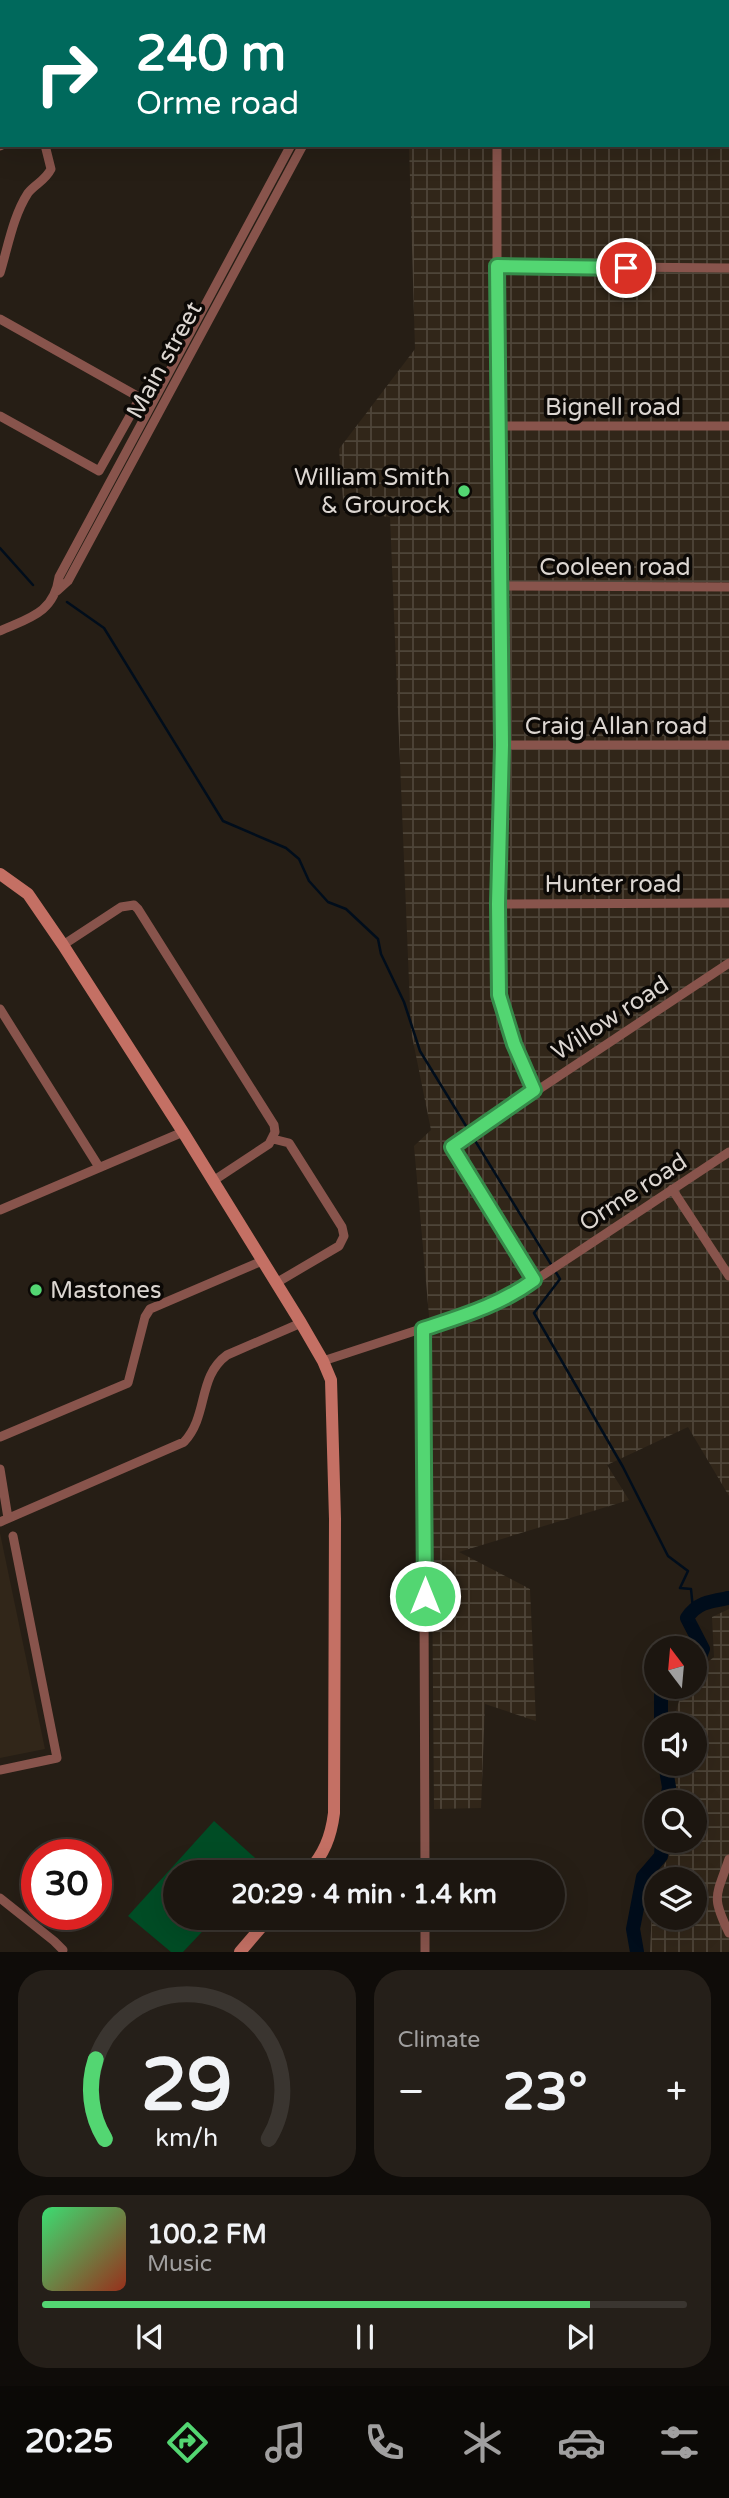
<!DOCTYPE html>
<html lang="en">
<head>
<meta charset="utf-8">
<style>
  :root { --surface:#1c1610; --page:#251f19; --text:#f1f3f6; --muted:#a09f9f; --line:#3a3530; --accent:#53d672 }
  body { margin:0; font-family:"Varela Round",sans-serif; background:var(--page); color:var(--text); height:100vh; display:flex; flex-direction:column; font-size:26px; white-space:nowrap }
  * { box-sizing:border-box; margin:0 }
  p { font-size:23px; color:var(--muted) }
  .icon { flex:none; width:38px; height:38px; fill:none; stroke:currentColor; stroke-width:2; stroke-linecap:round; stroke-linejoin:round }
  .map { position:relative; height:1952px; overflow:hidden }
  .side { display:flex; flex-direction:column; gap:18px; padding:18px; background:#0f0c09; flex:1 }
  .side>* { flex:none }
  .banner { position:absolute; left:0px; top:0px; width:730px; height:147px; box-shadow:0 7px 28px #0002,0 0 0 2px var(--line); background:#00695c; color:#fff; overflow:hidden }
  .needle { width:46px; rotate:344deg }
  .tools { position:absolute; left:644px; top:1636px; display:grid; gap:14px }
  .tools a { display:grid; place-items:center; width:63px; height:63px; border-radius:50%; background:var(--surface); box-shadow:0 7px 28px #0002,0 0 0 2px var(--line); font-size:35px }
  .speed { position:absolute; left:21px; top:1839px; display:flex; gap:14px; font-size:35px; font-weight:700; text-align:center }
  .speed>* { display:grid; place-content:center; width:91px; height:91px; border-radius:50%; background:var(--surface); box-shadow:0 7px 28px #0002,0 0 0 2px var(--line); line-height:1 }
  .speed .limit { border:10px solid #d22; background:#fff; color:#111 }
  .pin { position:absolute; display:grid; place-items:center; width:60px; height:60px; color:#fff; margin:-30px; border:4px solid #fff; border-radius:50%; box-shadow:0 2px 7px #0007 }
  .me { position:absolute; width:77px; margin:-38px; rotate:0deg; stroke-linejoin:round; filter:drop-shadow(0 0 5px #0008) }
  .turn { display:flex; align-items:center; gap:24px; height:147px; padding:0 21px; font-size:32px }
  .turn .icon { width:91px; height:91px; stroke-width:2.5 }
  .turn b { display:block; font-size:49px; line-height:60px }
  .big { font-size:52px; font-weight:800; line-height:1.1 }
  .side .card { flex:1; display:flex; flex-direction:column; justify-content:center; gap:10px; min-width:0; padding:0 24px; border-radius:28px; background:var(--page) }
  .side .dial { align-items:center; gap:0 }
  .dial svg { height:182px; overflow:visible; fill:none; stroke:var(--line); stroke-width:7; stroke-linecap:round; text-anchor:middle }
  .dial text { fill:var(--text); stroke:none }
  .song { display:flex; align-items:center; gap:21px }
  .cover { width:84px; height:84px; border-radius:10px; background:linear-gradient(135deg,hsl(140 70% 55%),hsl(10 70% 35%)) }
  .played { height:7px; border-radius:4px; background:linear-gradient(90deg,var(--accent) 85%,var(--line) 85%) }
  .keys { display:flex; justify-content:space-around; direction:ltr }
  .heat { display:flex; justify-content:space-between; align-items:center; font-size:38px; direction:ltr }
  .side .tiles { flex:1; display:grid; gap:18px; grid-template-columns:1fr 1fr }
  .card:last-child { grid-column:span 2 }
  .trip { position:absolute; left:163px; top:1860px; width:402px; height:70px; border-radius:35px; background:var(--surface); box-shadow:0 7px 28px #0002,0 0 0 2px var(--line); font-weight:800; line-height:70px; text-align:center }
  .tabs { display:flex; height:112px; justify-content:space-around; align-items:center; background:#0b0906; color:var(--muted) }
  .tabs .icon { width:49px; height:49px }
  .tabs .active { color:var(--accent) }
  .tabs b { font-size:32px; color:var(--text) }
  .map>svg:first-child { display:block }
</style>
</head>
<body>
<div class="map">
<svg width="729" height="1952" viewBox="0 0 729 1952">
  <defs>
    <pattern id="industrial-grid" width="8" height="8" patternUnits="userSpaceOnUse" patternTransform="scale(1.75)"><rect width="8" height="8" fill="#312619"/><path d="M0 4h8M4 0v8" fill="none" stroke="#4e4539"/></pattern>
  </defs>
  <rect width="100%" height="100%" fill="#261e15"/>
  <path fill="#312619" d="M 0,1533 L 45,1749 L 0,1758 Z"/>
  <path fill="url(#industrial-grid)" d="M 405,0 L 729,0 L 729,1496 L 688,1427 L 607,1465 L 629,1500 L 459,1552 L 530,1589 L 536,1721 L 485,1704 L 481,1808 L 434,1809 L 430,1327 L 414,1146 L 431,1130 L 411,1031 L 390,517 L 344,512 L 339,449 L 415,349 L 409,145 L 728,145 L 728,2 L 405,2 Z
    M 729,1609 L 729,1952 L 650,1952 L 653,1886 L 656,1880 L 656,1918 L 695,1918 L 695,1880 L 656,1880 L 677,1841 L 695,1841 L 695,1802 L 675,1802 L 672,1764 L 695,1764 L 695,1726 L 672,1725 L 683,1687 L 695,1687 L 695,1672 L 714,1657 L 712,1617 Z"/>
  <path fill="#004c25" d="M 214,1821 L 264,1866 L 258,1872 L 175,1872 L 175,1918 L 215,1918 L 183,1952 L 171,1952 L 128,1916 Z"/>
  <g fill="none" stroke-linecap="round" stroke-linejoin="round">
    <path stroke="#000d1b" stroke-width="2.5" d="M 0,548 L 33,585
      M 67,602 L 104,628 L 223,821 L 286,848 L 299,859 L 309,881 L 328,902 L 346,909 L 378,939 L 381,954 L 404,1002 L 420,1051 L 560,1279 L 534,1313 L 623,1467 L 668,1556 L 688,1571 L 680,1588 L 691,1589 L 693,1609"/>
    <path stroke="#000d1b" stroke-width="14" d="M 695,1669 L 703,1649 L 687,1618 C 697,1602 712,1601 729,1598
      M 661,1726 L 661,1687
      M 665,1764 L 669,1787 L 667,1802
      M 637,1952 L 633,1929 L 643,1877 L 661,1856 L 662,1841"/>
    <path stroke="#88544c" stroke-width="9" d="M 369,2 L 370,0
      M 383,2 L 384,0
      M 497,2 L 497,0
      M 728,78 L 729,78
      M 497,145 L 497,426 L 502,745 L 498,904 L 499,995 L 507,1025 L 534,1090
      M 0,146 L 2,145
      M 497,266 L 729,268
      M 0,273 C 8,247 13,216 28,193 C 35,184 45,181 51,169 L 45,145
      M 0,319 L 146,401
      M 0,416 L 99,471 L 140,398
      M 497,426 L 729,426
      M 500,586 L 729,587
      M 57,591 L 68,581 L 303,145
      M 0,631 C 29,618 54,613 59,577 L 291,145
      M 502,745 L 729,745
      M 498,904 L 729,903
      M 63,945 L 121,907 L 134,905 L 138,909 L 274,1125 L 275,1132 L 269,1144 L 213,1181
      M 0,1009 L 99,1167
      M 273,1139 L 289,1143 L 342,1227 L 344,1236 L 339,1246 L 276,1283
      M 672,1189 L 729,1276
      M 0,1210 L 183,1132
      M 534,1280 L 452,1147 L 729,963
      M 423,1329 L 425,1872
      M 323,1361 L 494,1305 L 513,1295 L 729,1152
      M 0,1437 L 128,1383 L 145,1317 L 150,1309 L 262,1261
      M 0,1469 L 8,1518
      M 0,1522 L 184,1442 C 209,1415 197,1377 227,1355 L 301,1323
      M 0,1770 L 57,1758 L 13,1536
      M 729,1859 C 716,1897 711,1896 729,1933
      M 0,1898 L 54,1941 L 63,1950
      M 425,1918 L 425,1952"/>
    <path stroke="#c47064" stroke-width="12" d="M 0,874 L 28,894 L 63,945 L 183,1132 L 301,1323 L 323,1361 L 331,1380 L 335,1519 L 334,1813 C 331,1837 324,1854 308,1872
      M 240,1952 L 269,1918"/>
  </g>
  <g fill="none" stroke-linecap="round" stroke-linejoin="round">
    <g stroke="#368b4a" stroke-width="18">
      <path id="route" d="M 425,1596 L 423,1329 C 462,1316 500,1305 534,1280 L 452,1147 L 534,1090 L 514,1044 L 499,995 L 498,904 L 502,745 L 497,266 L 626,268"/>
    </g>
    <use href="#route" stroke="#53d672" stroke-width="12"/>
  </g>
  <g fill="#53d672" stroke="#0c0906" stroke-width="2.5">
    <circle cx="464" cy="491" r="7"/>
    <circle cx="36" cy="1290" r="7"/>
  </g>
  <g text-anchor="middle" stroke-width="7" stroke-linejoin="round" paint-order="stroke">
    <g font-size="24" fill="#dcd6d1" stroke="#0c0906">
      <text transform="translate(164 360) rotate(-61)" y="8">Main street</text>
      <text x="613" y="415">Bignell road</text>
      <text x="615" y="575">Cooleen road</text>
      <text x="616" y="734">Craig Allan road</text>
      <text x="613" y="892">Hunter road</text>
      <text transform="translate(610 1018) rotate(-33)" y="8">Willow road</text>
      <text transform="translate(633 1192) rotate(-33)" y="8">Orme road</text>
    </g>
    <g font-size="24" fill="#dcd6d1" stroke="#0c0906" text-anchor="end">
      <text x="450" y="485">William Smith<tspan x="450" dy="28">&amp; Grourock</tspan></text>
      <text x="50" y="1298" text-anchor="start">Mastones</text>
    </g>
  </g>
</svg>
<div class="tools">
<a><svg class="needle" viewBox="-14 -14 28 28"><path d="M0-13l5 13h-10z" fill="#e53935"/><path d="M0 13l5-13h-10z" fill="#a09f9f"/></svg></a>
<a><svg class="icon" aria-label="sound" viewBox="0 0 24 24"><path d="M4 9h4l5-4v14l-5-4H4zM17 9q2 3 0 6"/></svg></a>
<a><svg class="icon" aria-label="search" viewBox="0 0 24 24"><circle cx="10" cy="10" r="6"/><path d="M15 15l6 6"/></svg></a>
<a><svg class="icon" aria-label="layers" viewBox="0 0 24 24"><path d="M12 4l9 5-9 5-9-5zM3 14l9 5 9-5"/></svg></a>
</div>
<div class="speed"><div class="limit">30</div></div>
<div class="pin" style="left:626px;top:268px;background:#d93025"><svg class="icon" aria-label="arrive" viewBox="0 0 24 24"><path d="M6 21V4h12l-3 4 3 4H6"/></svg></div>
<svg class="me" style="left:425px;top:1596px" viewBox="-20 -20 40 40"><circle r="17" fill="#53d672" stroke="#fff" stroke-width="3"/><path d="M0-11L8 9 0 5-8 9z" fill="#fff"/></svg>
<div class="trip">20:29 · 4 min · 1.4 km</div>
<div class="banner">
<div class="turn"><svg class="icon" aria-label="right" viewBox="0 0 24 24"><path d="M7 20v-9h11M14 6l5 5-5 5"/></svg><div><b>240 m</b>Orme road</div></div>
</div>
</div>
<section class="side">
<div class="tiles">
<div class="card dial"><svg viewBox="0 0 100 80">
<path d="M14 69A42 42 0 1 1 86 69"/>
<path d="M14 69A42 42 0 0 1 10 34" stroke="#53d672"/>
<text x="50" y="56" font-size="32" font-weight="700">29</text>
<text x="50" y="72" font-size="11">km/h</text>
</svg></div>
<div class="card"><p>Climate</p>
<div class="heat"><a>−</a><b class="big">23°</b><a>+</a></div>
</div>
<div class="card">
<div class="song"><i class="cover"></i><div><b>100.2 FM</b><p>Music</p></div></div>
<div class="played"></div>
<div class="keys"><svg class="icon" aria-label="previous" viewBox="0 0 24 24"><path d="M18 5L8 12l10 7zM5 5v14"/></svg><svg class="icon" aria-label="pause" viewBox="0 0 24 24"><path d="M8 5v14M16 5v14"/></svg><svg class="icon" aria-label="next" viewBox="0 0 24 24"><path d="M6 5l10 7-10 7zM19 5v14"/></svg></div>
</div>
</div>
</section>
<nav class="tabs">
<b>20:25</b>
<svg class="icon active" aria-label="directions" viewBox="0 0 24 24"><path d="M12 3l9 9-9 9-9-9zM9 14v-3h6M13 9l2 2-2 2"/></svg>
<svg class="icon" aria-label="music" viewBox="0 0 24 24"><path d="M9 18V5l10-2v13"/><circle cx="6" cy="18" r="3"/><circle cx="16" cy="16" r="3"/></svg>
<svg class="icon" aria-label="phone" viewBox="0 0 24 24"><path d="M5 4h4l2 5-3 2q2 4 5 5l2-3 5 2v4C11 20 4 13 5 4z"/></svg>
<svg class="icon" aria-label="climate" viewBox="0 0 24 24"><path d="M12 3v18M4 7l16 10M4 17L20 7"/></svg>
<svg class="icon" aria-label="car" viewBox="0 0 24 24"><path d="M5 17H2v-5l4-1 3-4h7l3 4 3 1v5h-3M9 17h6M6 11h13"/><circle cx="7" cy="17" r="2"/><circle cx="17" cy="17" r="2"/></svg>
<svg class="icon" aria-label="filters" viewBox="0 0 24 24"><path d="M4 7h16M4 17h16"/><circle cx="9" cy="7" r="2"/><circle cx="15" cy="17" r="2"/></svg>
</nav>
</body>
</html>
